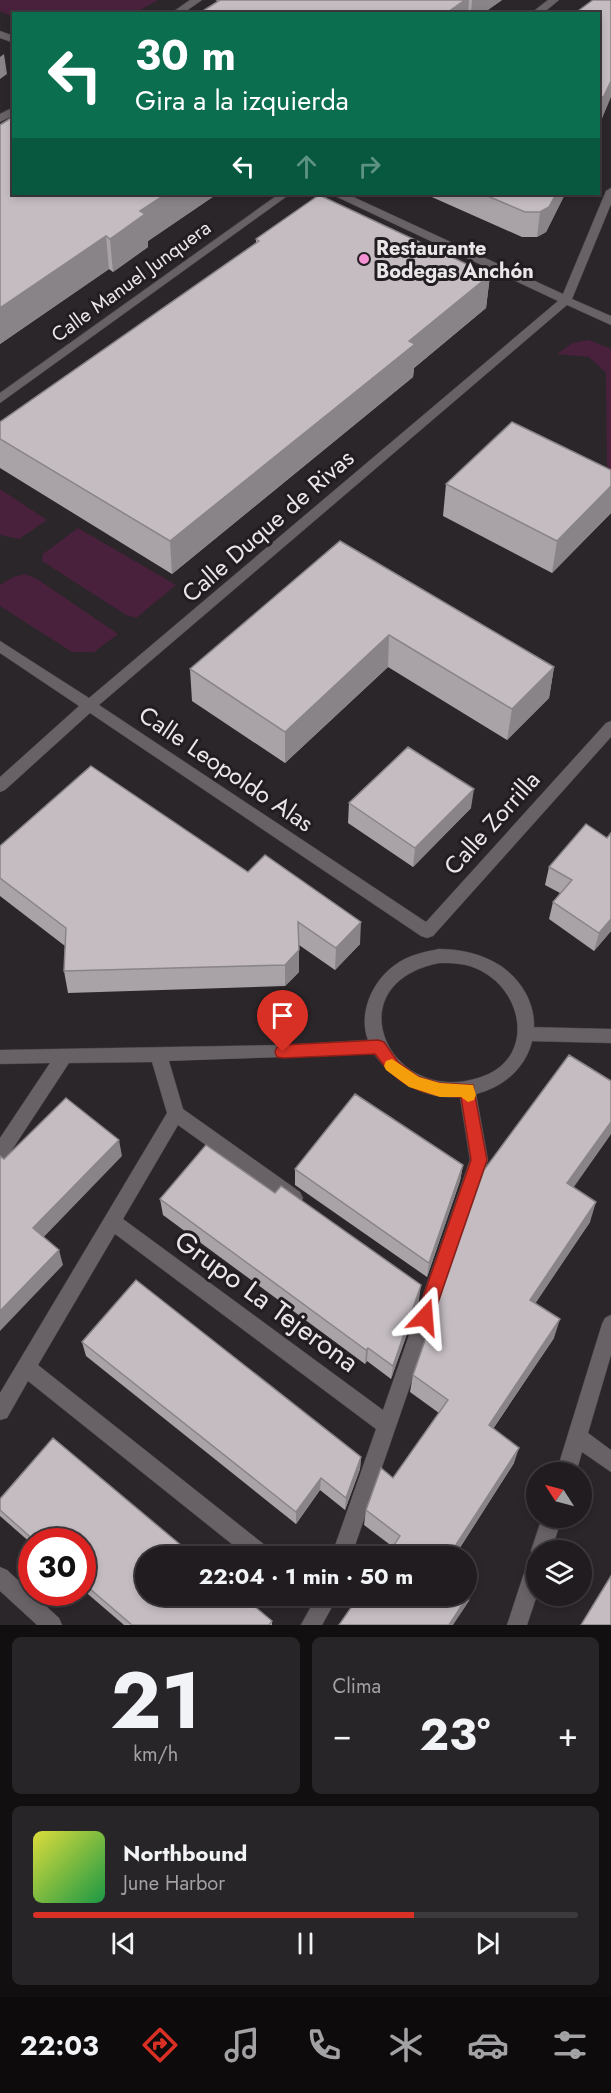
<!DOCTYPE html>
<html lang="es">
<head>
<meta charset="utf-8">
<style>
  :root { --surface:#201c1f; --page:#282528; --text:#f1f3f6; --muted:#a2a1a4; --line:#3d3a3d; --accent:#d93025 }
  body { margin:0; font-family:Jost,sans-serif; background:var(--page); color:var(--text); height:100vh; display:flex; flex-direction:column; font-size:22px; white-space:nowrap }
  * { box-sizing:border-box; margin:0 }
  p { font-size:20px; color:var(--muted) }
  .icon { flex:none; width:33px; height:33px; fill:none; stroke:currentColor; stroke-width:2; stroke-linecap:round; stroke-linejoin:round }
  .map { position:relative; height:1625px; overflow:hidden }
  .details { display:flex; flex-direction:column; gap:12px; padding:12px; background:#120f11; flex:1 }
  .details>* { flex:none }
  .banner { position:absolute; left:12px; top:12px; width:588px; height:183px; border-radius:0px; box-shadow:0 3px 9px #0003,0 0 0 2px var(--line); background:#0b6e4f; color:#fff; overflow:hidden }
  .needle { width:39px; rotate:306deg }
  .tools { position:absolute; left:526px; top:1462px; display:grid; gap:12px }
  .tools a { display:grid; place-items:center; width:66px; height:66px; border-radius:50%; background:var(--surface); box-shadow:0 3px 9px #0003,0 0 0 2px var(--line); font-size:30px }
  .speed { position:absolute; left:18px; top:1528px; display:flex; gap:12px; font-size:30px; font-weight:700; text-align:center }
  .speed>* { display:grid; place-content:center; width:78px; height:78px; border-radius:50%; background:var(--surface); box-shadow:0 3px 9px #0003,0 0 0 2px var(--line); line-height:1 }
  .speed .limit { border:9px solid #d22; background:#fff; color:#111 }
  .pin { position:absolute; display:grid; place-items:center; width:51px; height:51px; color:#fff; margin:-62px -26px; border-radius:50% 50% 50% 0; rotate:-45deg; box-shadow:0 0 6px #0007 }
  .pin .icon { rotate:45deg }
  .me { position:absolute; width:66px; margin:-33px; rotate:19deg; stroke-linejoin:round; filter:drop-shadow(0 0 4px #0008) }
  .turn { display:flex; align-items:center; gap:21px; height:126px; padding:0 24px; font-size:27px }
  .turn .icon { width:78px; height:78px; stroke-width:2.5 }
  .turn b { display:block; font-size:42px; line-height:51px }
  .lanes { display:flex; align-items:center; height:57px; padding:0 24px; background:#0003; justify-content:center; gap:30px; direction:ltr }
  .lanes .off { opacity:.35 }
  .big { font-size:45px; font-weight:700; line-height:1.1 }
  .details .tile { flex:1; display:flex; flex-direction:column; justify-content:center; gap:9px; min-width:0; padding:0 21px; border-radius:9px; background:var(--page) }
  .details .dial { align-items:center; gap:0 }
  .dial b { font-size:78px; line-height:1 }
  .song { display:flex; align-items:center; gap:18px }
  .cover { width:72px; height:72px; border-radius:9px; background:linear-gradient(135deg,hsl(60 70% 55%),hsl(140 70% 35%)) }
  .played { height:6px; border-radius:3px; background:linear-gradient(90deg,var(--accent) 70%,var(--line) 70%) }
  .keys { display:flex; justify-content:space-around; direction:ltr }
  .heat { display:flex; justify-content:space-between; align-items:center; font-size:33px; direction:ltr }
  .details .tiles { flex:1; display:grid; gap:12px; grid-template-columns:1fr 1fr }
  .tile:last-child { grid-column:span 2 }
  .trip { position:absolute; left:135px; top:1546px; width:342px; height:60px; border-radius:30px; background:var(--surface); box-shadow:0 3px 9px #0003,0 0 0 2px var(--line); font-weight:700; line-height:60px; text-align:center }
  .dock { display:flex; height:96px; justify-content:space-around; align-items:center; background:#0d0b0c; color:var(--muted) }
  .dock .icon { width:42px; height:42px }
  .dock .on { color:var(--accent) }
  .dock b { font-size:27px; color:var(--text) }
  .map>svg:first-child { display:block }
</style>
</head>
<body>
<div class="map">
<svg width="611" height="1625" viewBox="0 0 611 1625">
  <rect width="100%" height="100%" fill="#2b2629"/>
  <path fill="#4a213d" d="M 0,0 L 158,0 L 135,13 L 14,14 L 13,17 L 0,11 Z
    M 589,340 L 611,349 L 611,473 L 607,465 L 606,373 L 589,357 L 557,354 L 572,343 Z
    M 0,489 L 47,520 L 19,539 L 0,535 Z
    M 78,528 L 176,585 L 136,618 L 126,615 L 42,561 L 43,554 Z
    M 25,574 L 37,579 L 118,634 L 94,652 L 72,652 L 0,606 L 0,585 L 13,577 Z"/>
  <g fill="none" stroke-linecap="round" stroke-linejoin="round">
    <g stroke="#474346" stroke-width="1">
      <path id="minor" d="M 190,0 L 202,0 L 182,14 L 170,14 Z
        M 548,0 L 559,0 L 542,14 L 530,14 Z
        M 0,31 L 14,36 L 14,43 L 0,38 Z
        M 14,107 L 14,115 L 0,122 L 0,114 Z
        M 611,188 L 611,204 L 572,299 L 611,316 L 611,325 L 567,305 L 99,705 L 426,922 L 606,723 L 611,721 L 611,737 L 433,936 L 427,938 L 421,936 L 90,713 L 5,790 L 0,792 L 0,777 L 79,706 L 0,653 L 0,641 L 89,698 L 558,301 L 335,196 L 334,194 L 347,194 L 563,294 L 606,191 Z
        M 279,194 L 290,194 L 0,403 L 0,393 Z
        M 439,949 C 461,949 482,954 501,966 C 555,1004 540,1078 476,1094 L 488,1160 L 351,1557 L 331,1557 L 376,1429 L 115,1234 L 38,1365 L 271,1550 L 274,1557 L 248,1557 L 28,1381 L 7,1418 L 0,1420 L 0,1393 L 167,1113 L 152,1062 L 69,1063 L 6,1159 L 0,1161 L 0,1138 L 50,1063 L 0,1064 L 0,1050 L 283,1045 L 368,1040 C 358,1014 372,981 395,965 C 408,955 424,952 439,949 ZM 439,963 C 451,963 463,963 475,968 C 525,988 537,1061 478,1078 C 388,1106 334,984 439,963 ZM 374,1054 C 394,1082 425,1100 460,1097 L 470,1160 L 383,1410 L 123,1219 L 178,1125 L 288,1204 L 294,1206 L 300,1204 L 303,1198 L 300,1192 L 183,1109 L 169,1061 Z
        M 611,1315 L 611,1355 L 588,1433 L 611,1450 L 611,1472 L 582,1452 L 576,1473 L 556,1473 L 602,1324 L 605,1318 Z
        M 542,1518 L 562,1518 L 551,1551 L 537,1551 L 537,1595 L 527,1625 L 507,1625 L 527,1564 L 533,1556 L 531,1551 Z
        M 0,1567 L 7,1570 L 59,1618 L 62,1625 L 37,1625 L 0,1591 Z
        M 317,1596 L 338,1596 L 322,1625 L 301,1625 Z"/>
    </g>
    <g stroke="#474346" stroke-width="1">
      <path id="tertiary" d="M 527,1027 L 611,1029 L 611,1043 L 527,1041 L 521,1039 L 519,1034 L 521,1029 Z"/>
    </g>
    <use href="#minor" fill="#686165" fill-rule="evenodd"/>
    <use href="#tertiary" fill="#686165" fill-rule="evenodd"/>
  </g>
  <path fill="#a9a2a6" d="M 215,0 L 502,0 L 482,14 L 198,14 L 218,1 Z
    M 0,125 L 14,194 L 217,194 L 148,241 L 148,247 L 113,272 L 109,269 L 0,344 Z
    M 425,194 L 565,194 L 546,232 L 537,237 L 522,237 Z
    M 256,239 L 490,275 L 486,308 L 414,368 L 413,377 L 172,574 L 0,468 L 0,422 L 256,243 Z
    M 611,470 L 611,513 L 552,573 L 443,516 L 446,484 Z
    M 340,541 L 554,667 L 549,698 L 507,740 L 388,667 L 285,763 L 192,701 L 190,669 Z
    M 349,803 L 471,808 L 413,867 L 348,823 Z
    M 586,824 L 611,931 L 594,951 L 549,919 L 553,902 L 560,893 L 545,885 L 549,867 Z
    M 0,846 L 248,872 L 360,944 L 335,970 L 299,945 L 299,972 L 285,986 L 68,993 L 64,971 L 65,946 L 0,896 Z
    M 611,1134 L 573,1187 L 590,1222 L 535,1303 L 554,1338 L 493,1429 L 514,1463 L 454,1557 L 386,1557 L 393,1547 L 364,1525 L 366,1510 L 393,1478 L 439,1413 L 410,1392 L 413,1375 Z
    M 463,1165 L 460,1181 L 427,1277 L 295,1185 L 295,1169 Z
    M 160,1199 L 419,1300 L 391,1379 L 367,1361 L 365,1364 L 163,1215 Z
    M 82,1342 L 361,1457 L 360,1469 L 345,1510 L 320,1490 L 296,1524 L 86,1356 Z
    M 53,1438 L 195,1557 L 146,1557 L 146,1596 L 242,1596 L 272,1621 L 272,1625 L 124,1625 L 82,1589 L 82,1542 L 32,1542 L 32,1544 L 0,1516 L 0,1510 L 4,1513 L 0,1510 L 0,1499 Z"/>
  <path fill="#898487" d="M 465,0 L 469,0 L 468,14 L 445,14 Z
    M 472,0 L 502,0 L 482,14 L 471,14 Z
    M 4,54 L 7,74 L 0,79 L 0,57 Z
    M 611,81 L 611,97 L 601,121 L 598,123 L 598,101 Z
    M 166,194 L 217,194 L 148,241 L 148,247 L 113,272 L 110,239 L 140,211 Z
    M 556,194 L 565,194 L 546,232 L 537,237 L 540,212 Z
    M 106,236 L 109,269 L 0,344 L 0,308 Z
    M 490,275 L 486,308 L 414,368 L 413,377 L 172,574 L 170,541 L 409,341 Z
    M 611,486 L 611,513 L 552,573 L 557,541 Z
    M 389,635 L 388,667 L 285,763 L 285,732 Z
    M 554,667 L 549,698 L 507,740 L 512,709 Z
    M 474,789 L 471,808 L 413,867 L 415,848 Z
    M 611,919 L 611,931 L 594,951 L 599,933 Z
    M 361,922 L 360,944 L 335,970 L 336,948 Z
    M 299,950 L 299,972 L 285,986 L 285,965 Z
    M 611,1122 L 611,1134 L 562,1204 L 567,1183 Z
    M 119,1140 L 122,1156 L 37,1244 L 33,1228 Z
    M 463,1165 L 460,1181 L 427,1277 L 429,1263 Z
    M 596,1202 L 590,1222 L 525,1319 L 530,1300 Z
    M 59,1250 L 63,1265 L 0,1331 L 0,1311 Z
    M 421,1285 L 419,1300 L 391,1379 L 393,1366 Z
    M 560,1319 L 554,1338 L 484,1442 L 489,1425 Z
    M 368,1348 L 367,1361 L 365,1364 L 366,1350 Z
    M 519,1448 L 514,1463 L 454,1557 L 448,1557 Z
    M 361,1457 L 360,1469 L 345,1510 L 346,1498 Z
    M 321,1478 L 320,1490 L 296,1524 L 296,1512 Z
    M 473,1588 L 469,1601 L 453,1625 L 449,1625 Z"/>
  <path fill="#c4bcc1" stroke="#898487" stroke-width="1.5" d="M 220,0 L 465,0 L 445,14 L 198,14 Z
    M 593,0 L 611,0 L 611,81 L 604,96 L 598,101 L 598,14 L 574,14 Z
    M 14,116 L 14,194 L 166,194 L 140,211 L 145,214 L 110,239 L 106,236 L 0,308 L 0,125 Z
    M 483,194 L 556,194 L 549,207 L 540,212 L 525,212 Z
    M 319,195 L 490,275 L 409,341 L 415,344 L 170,541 L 0,439 L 0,422 L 259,241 L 256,239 Z
    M 512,422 L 611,470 L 611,486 L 557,541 L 446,484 Z
    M 340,541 L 554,667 L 512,709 L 389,635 L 285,732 L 190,669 Z
    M 408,747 L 474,789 L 415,848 L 349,803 Z
    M 91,766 L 248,872 L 265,855 L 361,922 L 336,948 L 298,922 L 299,950 L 285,965 L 64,971 L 66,928 L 0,878 L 0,846 Z
    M 586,824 L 607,838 L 611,833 L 611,919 L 599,933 L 553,902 L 572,880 L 549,867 Z
    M 569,1055 L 611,1081 L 611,1122 L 567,1183 L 596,1202 L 530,1300 L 560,1319 L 489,1425 L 519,1448 L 448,1557 L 386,1557 L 400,1536 L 366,1510 L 381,1468 L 393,1478 L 448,1400 L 413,1375 L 484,1170 Z
    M 355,1094 L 463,1165 L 429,1263 L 295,1169 Z
    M 66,1098 L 119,1140 L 33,1228 L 59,1250 L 0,1311 L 0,1156 L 4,1159 Z
    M 206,1145 L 275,1193 L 281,1186 L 421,1285 L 393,1366 L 368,1348 L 366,1350 L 160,1199 Z
    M 136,1280 L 361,1457 L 346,1498 L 321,1478 L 296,1512 L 82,1342 Z
    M 53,1438 L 195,1557 L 146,1557 L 146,1596 L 242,1596 L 272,1621 L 269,1625 L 132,1625 L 82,1582 L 82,1542 L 36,1542 L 0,1510 L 0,1499 Z
    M 611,1576 L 611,1625 L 581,1625 Z
    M 466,1583 L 473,1588 L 449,1625 L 339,1625 L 359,1596 L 466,1596 Z"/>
  <path fill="#d93025" stroke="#8d1f18" stroke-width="1.5" d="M 378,1040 L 384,1042 L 398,1062 L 419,1077 L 440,1083 L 473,1085 L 487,1160 L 433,1317 L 431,1322 L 425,1325 L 419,1322 L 416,1317 L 471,1160 L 461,1097 C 422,1097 397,1085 375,1054 L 283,1058 L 277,1057 L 275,1052 L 277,1047 L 283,1045 Z"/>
  <path fill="#f59e0b" d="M 392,1059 L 419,1077 L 440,1083 L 473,1085 L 476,1095 L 474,1100 L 468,1102 L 461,1097 L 440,1097 L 409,1087 L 386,1070 L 384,1066 L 386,1061 Z"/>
  <circle fill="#f491d4" stroke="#221d20" stroke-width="2" cx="364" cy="259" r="6"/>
  <g text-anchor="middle" stroke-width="6" stroke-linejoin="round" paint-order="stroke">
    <g font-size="20" font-weight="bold" fill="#eae7e9" stroke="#221d20" text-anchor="start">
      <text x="376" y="255">Restaurante<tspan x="376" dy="23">Bodegas Anchón</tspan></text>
    </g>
    <g font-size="20" fill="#eae7e9" stroke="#221d20">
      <text transform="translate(131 281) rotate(-36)" y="7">Calle Manuel Junquera</text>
    </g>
    <g font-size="24" fill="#eae7e9" stroke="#221d20">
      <text transform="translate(268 526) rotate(-41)" y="8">Calle Duque de Rivas</text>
      <text transform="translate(226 769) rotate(34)" y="8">Calle Leopoldo Alas</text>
      <text transform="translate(492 823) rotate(-48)" y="8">Calle Zorrilla</text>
    </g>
    <g font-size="28" fill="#eae7e9" stroke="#221d20">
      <text transform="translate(267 1301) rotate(36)" y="10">Grupo La Tejerona</text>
    </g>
  </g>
</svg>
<div class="tools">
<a><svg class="needle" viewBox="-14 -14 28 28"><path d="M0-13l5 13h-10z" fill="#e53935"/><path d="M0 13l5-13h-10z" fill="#a2a1a4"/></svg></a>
<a><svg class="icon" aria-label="layers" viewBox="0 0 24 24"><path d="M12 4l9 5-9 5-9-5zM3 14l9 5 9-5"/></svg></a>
</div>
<div class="speed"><div class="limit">30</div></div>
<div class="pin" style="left:283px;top:1052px;background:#d93025"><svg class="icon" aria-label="arrive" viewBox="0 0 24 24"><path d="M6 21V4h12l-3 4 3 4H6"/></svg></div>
<svg class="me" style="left:425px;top:1317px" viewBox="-20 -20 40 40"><path d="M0-17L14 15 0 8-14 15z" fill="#d93025" stroke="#fff" stroke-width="4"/></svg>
<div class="trip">22:04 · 1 min · 50 m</div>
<div class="banner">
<div class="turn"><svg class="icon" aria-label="left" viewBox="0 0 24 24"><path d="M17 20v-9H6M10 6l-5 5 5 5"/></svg><div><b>30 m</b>Gira a la izquierda</div></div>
<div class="lanes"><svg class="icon" aria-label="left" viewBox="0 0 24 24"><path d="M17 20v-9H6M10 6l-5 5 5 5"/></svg><svg class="icon off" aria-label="ahead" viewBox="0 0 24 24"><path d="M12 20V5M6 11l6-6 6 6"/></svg><svg class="icon off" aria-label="right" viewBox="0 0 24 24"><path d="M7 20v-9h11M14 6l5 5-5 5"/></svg></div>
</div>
</div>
<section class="details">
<div class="tiles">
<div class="tile dial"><b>21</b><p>km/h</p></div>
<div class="tile"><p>Clima</p>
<div class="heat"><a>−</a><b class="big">23°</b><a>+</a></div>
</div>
<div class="tile">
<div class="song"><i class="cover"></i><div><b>Northbound</b><p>June Harbor</p></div></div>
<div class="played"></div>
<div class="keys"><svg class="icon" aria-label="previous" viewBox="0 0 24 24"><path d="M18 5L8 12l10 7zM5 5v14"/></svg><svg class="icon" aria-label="pause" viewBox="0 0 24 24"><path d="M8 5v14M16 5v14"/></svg><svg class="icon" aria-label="next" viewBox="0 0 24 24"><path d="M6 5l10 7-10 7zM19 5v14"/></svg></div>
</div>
</div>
</section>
<nav class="dock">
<b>22:03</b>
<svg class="icon on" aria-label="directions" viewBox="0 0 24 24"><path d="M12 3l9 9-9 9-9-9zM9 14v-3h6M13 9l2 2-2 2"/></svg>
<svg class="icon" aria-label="music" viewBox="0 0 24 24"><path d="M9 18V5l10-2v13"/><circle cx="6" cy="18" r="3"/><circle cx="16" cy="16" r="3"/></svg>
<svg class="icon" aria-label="phone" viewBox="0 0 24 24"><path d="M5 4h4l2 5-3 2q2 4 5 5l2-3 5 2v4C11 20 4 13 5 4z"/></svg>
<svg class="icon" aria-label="climate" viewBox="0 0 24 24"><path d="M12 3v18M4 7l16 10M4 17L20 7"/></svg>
<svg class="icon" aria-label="car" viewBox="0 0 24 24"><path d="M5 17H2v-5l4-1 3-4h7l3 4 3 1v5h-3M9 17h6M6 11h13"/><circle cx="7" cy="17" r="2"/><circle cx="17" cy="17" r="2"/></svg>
<svg class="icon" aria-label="filters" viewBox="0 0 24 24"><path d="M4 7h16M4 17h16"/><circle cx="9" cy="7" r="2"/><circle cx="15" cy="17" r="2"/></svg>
</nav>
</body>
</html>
